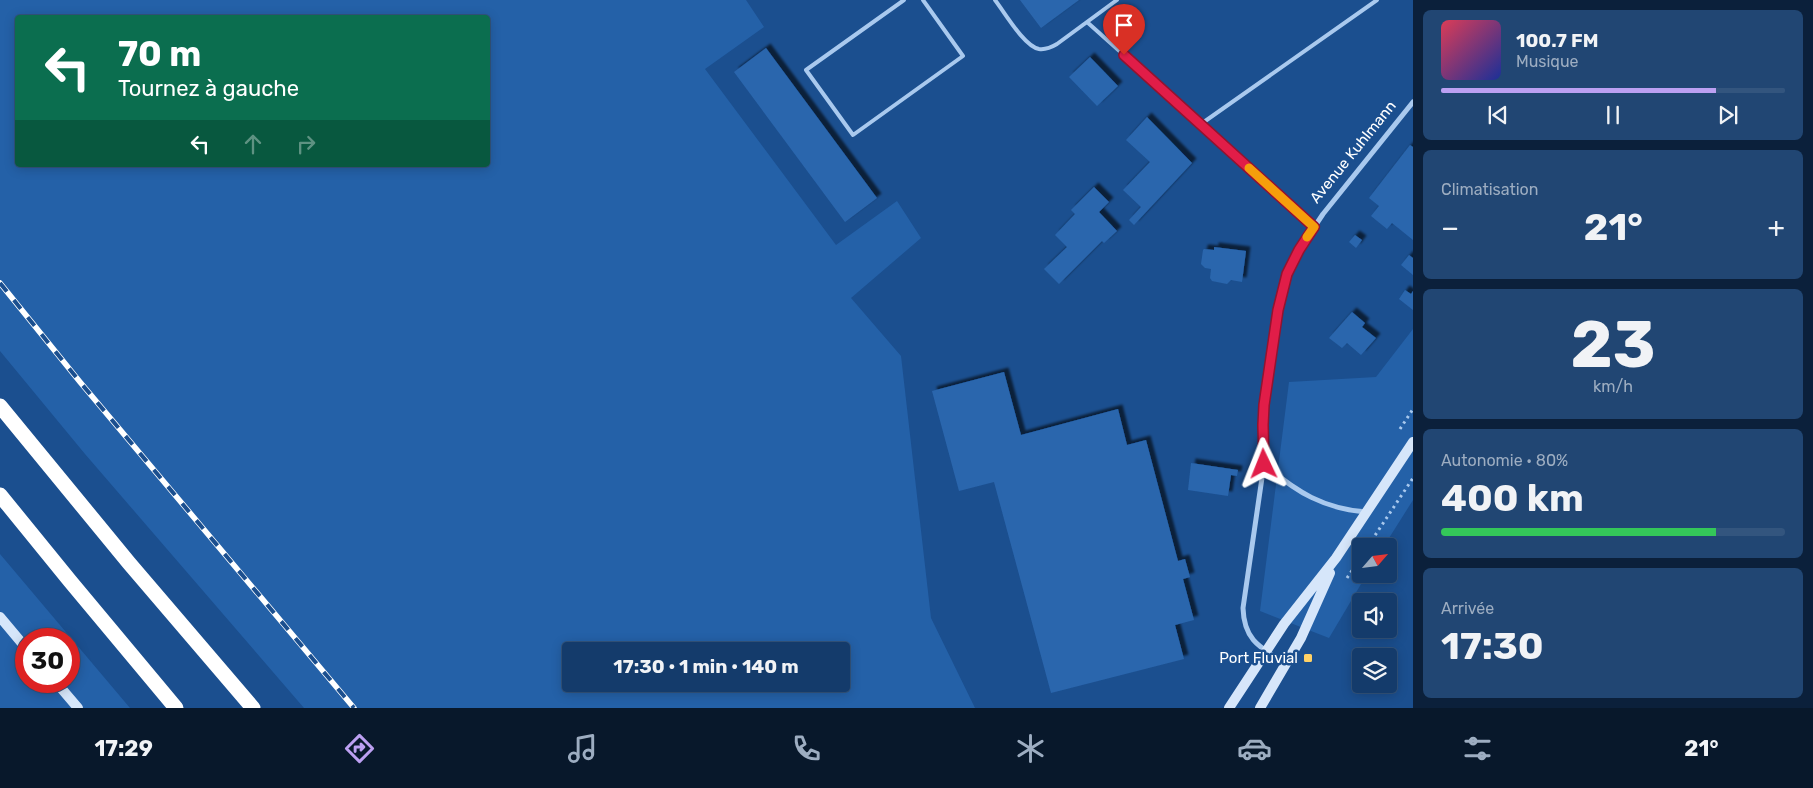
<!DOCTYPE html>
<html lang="fr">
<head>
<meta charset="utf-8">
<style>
  :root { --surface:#143b6b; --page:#214673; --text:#f1f3f6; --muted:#9dadc1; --line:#33557e; --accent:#bca0f2 }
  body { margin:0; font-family:Rubik,sans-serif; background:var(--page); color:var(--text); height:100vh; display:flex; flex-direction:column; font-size:19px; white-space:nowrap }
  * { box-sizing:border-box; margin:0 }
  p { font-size:16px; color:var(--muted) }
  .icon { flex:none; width:28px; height:28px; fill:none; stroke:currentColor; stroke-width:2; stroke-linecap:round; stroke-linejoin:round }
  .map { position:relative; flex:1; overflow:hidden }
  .drawer { display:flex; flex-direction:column; gap:10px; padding:10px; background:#0b203b; width:400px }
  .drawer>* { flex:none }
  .banner { position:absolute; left:15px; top:15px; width:475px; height:152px; border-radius:5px; box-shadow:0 2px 12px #0003,0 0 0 1px var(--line); background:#0b6e4f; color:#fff; overflow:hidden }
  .needle { width:32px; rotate:62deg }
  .fabs { position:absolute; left:1352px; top:538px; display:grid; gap:10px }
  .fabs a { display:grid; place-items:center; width:45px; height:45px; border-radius:5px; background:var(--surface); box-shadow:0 2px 12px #0003,0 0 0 1px var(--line); font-size:25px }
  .speed { position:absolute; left:15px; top:628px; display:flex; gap:10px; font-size:25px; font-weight:700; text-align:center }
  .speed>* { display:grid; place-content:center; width:65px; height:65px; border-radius:50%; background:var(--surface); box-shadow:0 2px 12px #0003,0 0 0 1px var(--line); line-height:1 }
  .speed .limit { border:8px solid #d22; background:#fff; color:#111 }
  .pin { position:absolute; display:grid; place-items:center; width:42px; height:42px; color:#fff; margin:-51px -21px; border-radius:50% 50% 50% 0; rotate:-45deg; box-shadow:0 0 5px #0007 }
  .pin .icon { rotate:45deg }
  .me { position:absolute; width:55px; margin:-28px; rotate:358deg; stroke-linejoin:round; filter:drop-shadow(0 0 4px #0008) }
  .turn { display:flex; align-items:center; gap:18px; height:105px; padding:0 20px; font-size:22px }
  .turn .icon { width:65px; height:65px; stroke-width:2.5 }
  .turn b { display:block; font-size:35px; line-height:42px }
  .lanes { display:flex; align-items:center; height:48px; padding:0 20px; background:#0003; justify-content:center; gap:25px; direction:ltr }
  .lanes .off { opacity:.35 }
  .big { font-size:38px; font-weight:700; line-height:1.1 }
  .drawer .card { flex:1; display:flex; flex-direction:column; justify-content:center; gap:8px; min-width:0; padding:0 18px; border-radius:8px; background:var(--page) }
  .drawer .dial { align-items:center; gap:0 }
  .dial b { font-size:65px; line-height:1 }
  .song { display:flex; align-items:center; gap:15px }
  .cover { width:60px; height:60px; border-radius:8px; background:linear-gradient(135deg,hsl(350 70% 55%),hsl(230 70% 35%)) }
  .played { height:5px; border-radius:2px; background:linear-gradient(90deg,var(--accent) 80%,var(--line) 80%) }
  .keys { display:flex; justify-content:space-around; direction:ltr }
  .heat { display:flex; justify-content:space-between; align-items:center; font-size:28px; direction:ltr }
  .charge { height:8px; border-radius:4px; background:linear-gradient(90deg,#34c759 80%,var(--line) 0) }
  .trip { position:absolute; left:562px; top:642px; width:288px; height:50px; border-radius:5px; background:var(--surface); box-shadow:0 2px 12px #0003,0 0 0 1px var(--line); font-weight:700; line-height:50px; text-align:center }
  .tabs { display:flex; height:80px; justify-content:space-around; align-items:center; background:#08182b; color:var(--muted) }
  .tabs .icon { width:35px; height:35px }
  .tabs .active { color:var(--accent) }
  .tabs b { font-size:22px; color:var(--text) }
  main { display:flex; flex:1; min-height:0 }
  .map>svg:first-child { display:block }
</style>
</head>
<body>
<main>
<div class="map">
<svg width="1413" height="708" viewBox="0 0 1413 708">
  <defs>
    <filter id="shadow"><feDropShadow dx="4.5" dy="-4.5" stdDeviation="1" flood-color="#0009"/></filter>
  </defs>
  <rect width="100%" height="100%" fill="#1b4f8f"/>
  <path fill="#2461a8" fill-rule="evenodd" d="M 0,0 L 746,0 L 764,27 L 705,69 L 836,245 L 897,201 L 921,238 L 851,298 L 901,356 L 931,618 L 975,708 L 304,708 L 85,454 L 0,351 ZM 18,18 L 488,18 L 488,165 L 18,165 ZM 571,651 L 841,651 L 841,684 L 571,684 Z
    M 1413,329 L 1413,500 L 1384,546 L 1361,546 L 1361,574 L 1367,574 L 1329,638 L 1260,611 L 1289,382 L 1376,377 Z
    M 0,554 L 130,708 L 0,708 ZM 26,639 L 69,639 L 69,681 L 26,681 Z"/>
  <path fill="#2a66ad" filter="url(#shadow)" d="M 1020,0 L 1079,0 L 1041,28 Z
    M 766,48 L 877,198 L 845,222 L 734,72 Z
    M 1090,57 L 1118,86 L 1097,106 L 1069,77 Z
    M 1147,117 L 1192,163 L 1134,225 L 1129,220 L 1141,207 L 1123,190 L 1150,162 L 1126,140 Z
    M 1410,145 L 1413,147 L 1413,240 L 1392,223 L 1387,229 L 1371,216 L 1379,206 L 1369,198 Z
    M 1094,187 L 1109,202 L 1099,212 L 1117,231 L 1104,243 L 1102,241 L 1059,284 L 1044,269 L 1067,247 L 1055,235 L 1075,214 L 1071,210 Z
    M 1355,235 L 1362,240 L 1356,248 L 1349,242 Z
    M 1214,247 L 1246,251 L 1242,282 L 1231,280 L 1227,284 L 1212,281 L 1210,278 L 1211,269 L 1205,268 L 1201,264 L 1203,250 L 1204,249 L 1214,250 Z
    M 1409,255 L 1413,258 L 1413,275 L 1401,265 Z
    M 1405,290 L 1411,294 L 1413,291 L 1413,310 L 1399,299 Z
    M 1352,312 L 1365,323 L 1362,327 L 1376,338 L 1361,355 L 1347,343 L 1342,348 L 1329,338 Z
    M 1004,372 L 1021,435 L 1118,409 L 1127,445 L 1146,440 L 1178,561 L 1185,559 L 1190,577 L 1183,579 L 1194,620 L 1175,625 L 1184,659 L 1051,693 L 994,482 L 959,491 L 932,391 Z
    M 1191,463 L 1238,470 L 1237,476 L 1231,475 L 1228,496 L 1188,490 Z"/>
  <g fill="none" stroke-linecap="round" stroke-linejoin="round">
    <path stroke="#a9c9ee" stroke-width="3" stroke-dasharray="2.5 4" stroke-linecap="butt" d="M 1400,429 L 1413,409
      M 1368,546 L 1413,478
      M 1347,578 L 1361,557
      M 17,663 L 26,674
      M 32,681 L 38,688"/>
    <path stroke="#a9c9ee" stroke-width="4" d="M 904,0 L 806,70 L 853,135 L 963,56 L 923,0
      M 995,0 C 1005,13 1024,46 1039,49 C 1046,50 1052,47 1057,44 L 1117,0
      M 1087,22 L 1201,124 L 1377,0
      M 1201,124 L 1314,227"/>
    <path stroke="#a9c9ee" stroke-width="5" d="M 1264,464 C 1296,492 1324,509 1367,512
      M 1286,664 C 1261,648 1244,641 1243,608 L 1264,464 L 1263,425 L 1267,385 L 1279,310 L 1287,274 L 1299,250 L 1323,214 L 1413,102"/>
    <path stroke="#d6e6fa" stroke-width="10" d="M 0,617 L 26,648
      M 55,681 L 78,708
      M 1229,708 L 1284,624 L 1336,558 L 1413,442
      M 1260,708 L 1301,638 L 1330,573"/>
    <path stroke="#fff" stroke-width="15" d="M 0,406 L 129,563 L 253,708
      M 0,495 L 70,581 L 176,708"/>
    <g stroke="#fff" stroke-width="5.5">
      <path id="rail" d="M 0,283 L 80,382 L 354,708"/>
    </g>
    <use href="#rail" stroke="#1b4f8f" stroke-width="4" stroke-dasharray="11" stroke-linecap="butt"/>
  </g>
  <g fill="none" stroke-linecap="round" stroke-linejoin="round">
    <g stroke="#92132f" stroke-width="12">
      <path id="route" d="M 1124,55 L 1314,227 L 1299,250 L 1287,274 L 1278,310 L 1264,405 L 1263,425 L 1264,464"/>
    </g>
    <use href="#route" stroke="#e11d48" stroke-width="9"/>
    <path stroke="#f59e0b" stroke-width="9" d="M 1249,168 L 1314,227 L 1307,237"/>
  </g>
  <rect fill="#ffd166" stroke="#1b4f8f" stroke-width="2" x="1303" y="653" width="10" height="10" rx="2.5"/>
  <g text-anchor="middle" stroke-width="5" stroke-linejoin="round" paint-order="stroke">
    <g font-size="15" fill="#fff" stroke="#1b4f8f">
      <text transform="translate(1353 152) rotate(-51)" y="5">Avenue Kuhlmann</text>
    </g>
    <g font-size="15" fill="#fff" stroke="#1b4f8f" text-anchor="end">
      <text x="1298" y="663">Port Fluvial</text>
    </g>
  </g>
</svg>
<div class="fabs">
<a><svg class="needle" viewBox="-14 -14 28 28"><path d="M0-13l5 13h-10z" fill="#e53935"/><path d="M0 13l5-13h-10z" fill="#9dadc1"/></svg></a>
<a><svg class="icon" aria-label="sound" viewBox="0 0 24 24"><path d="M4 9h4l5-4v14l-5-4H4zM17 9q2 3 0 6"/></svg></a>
<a><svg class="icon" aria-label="layers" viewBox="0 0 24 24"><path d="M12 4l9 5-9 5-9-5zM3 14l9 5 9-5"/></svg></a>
</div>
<div class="speed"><div class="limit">30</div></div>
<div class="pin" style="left:1124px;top:55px;background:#d93025"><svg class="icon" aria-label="arrive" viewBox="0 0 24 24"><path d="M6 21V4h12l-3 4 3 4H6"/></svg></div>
<svg class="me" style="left:1264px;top:464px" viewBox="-20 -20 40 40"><path d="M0-17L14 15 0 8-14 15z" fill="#e11d48" stroke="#fff" stroke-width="4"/></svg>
<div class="trip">17:30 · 1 min · 140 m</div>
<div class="banner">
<div class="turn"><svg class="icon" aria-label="left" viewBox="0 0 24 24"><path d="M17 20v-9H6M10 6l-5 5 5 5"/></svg><div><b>70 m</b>Tournez à gauche</div></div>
<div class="lanes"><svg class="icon" aria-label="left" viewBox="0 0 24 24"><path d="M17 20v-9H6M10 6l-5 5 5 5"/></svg><svg class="icon off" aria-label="ahead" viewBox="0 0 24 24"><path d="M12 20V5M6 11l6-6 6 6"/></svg><svg class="icon off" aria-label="right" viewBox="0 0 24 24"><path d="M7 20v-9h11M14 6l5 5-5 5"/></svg></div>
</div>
</div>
<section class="drawer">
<div class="card">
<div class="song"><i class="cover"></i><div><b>100.7 FM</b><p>Musique</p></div></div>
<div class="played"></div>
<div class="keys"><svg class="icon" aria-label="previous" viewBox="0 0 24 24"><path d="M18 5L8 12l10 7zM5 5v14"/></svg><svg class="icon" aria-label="pause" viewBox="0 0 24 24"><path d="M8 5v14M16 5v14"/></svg><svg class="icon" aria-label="next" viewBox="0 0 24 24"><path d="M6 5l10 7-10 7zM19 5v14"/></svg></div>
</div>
<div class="card"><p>Climatisation</p>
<div class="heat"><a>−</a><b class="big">21°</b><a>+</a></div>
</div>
<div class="card dial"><b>23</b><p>km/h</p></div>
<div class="card"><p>Autonomie · 80%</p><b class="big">400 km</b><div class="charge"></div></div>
<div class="card"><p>Arrivée</p><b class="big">17:30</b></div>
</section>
</main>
<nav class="tabs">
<b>17:29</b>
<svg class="icon active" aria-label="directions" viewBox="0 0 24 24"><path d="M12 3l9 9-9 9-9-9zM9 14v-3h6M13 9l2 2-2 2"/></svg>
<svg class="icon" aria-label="music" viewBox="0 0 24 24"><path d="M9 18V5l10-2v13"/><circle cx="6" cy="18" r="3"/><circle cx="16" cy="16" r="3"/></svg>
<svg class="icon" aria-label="phone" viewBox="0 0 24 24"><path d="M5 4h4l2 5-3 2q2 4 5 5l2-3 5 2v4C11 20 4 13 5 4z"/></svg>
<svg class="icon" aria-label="climate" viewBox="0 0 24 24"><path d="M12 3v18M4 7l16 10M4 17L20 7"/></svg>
<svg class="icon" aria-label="car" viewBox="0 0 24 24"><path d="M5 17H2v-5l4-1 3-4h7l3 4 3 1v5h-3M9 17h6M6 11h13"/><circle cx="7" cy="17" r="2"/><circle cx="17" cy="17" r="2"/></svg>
<svg class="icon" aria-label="filters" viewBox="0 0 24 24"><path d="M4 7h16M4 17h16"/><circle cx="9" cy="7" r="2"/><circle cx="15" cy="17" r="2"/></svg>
<b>21°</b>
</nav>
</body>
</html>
